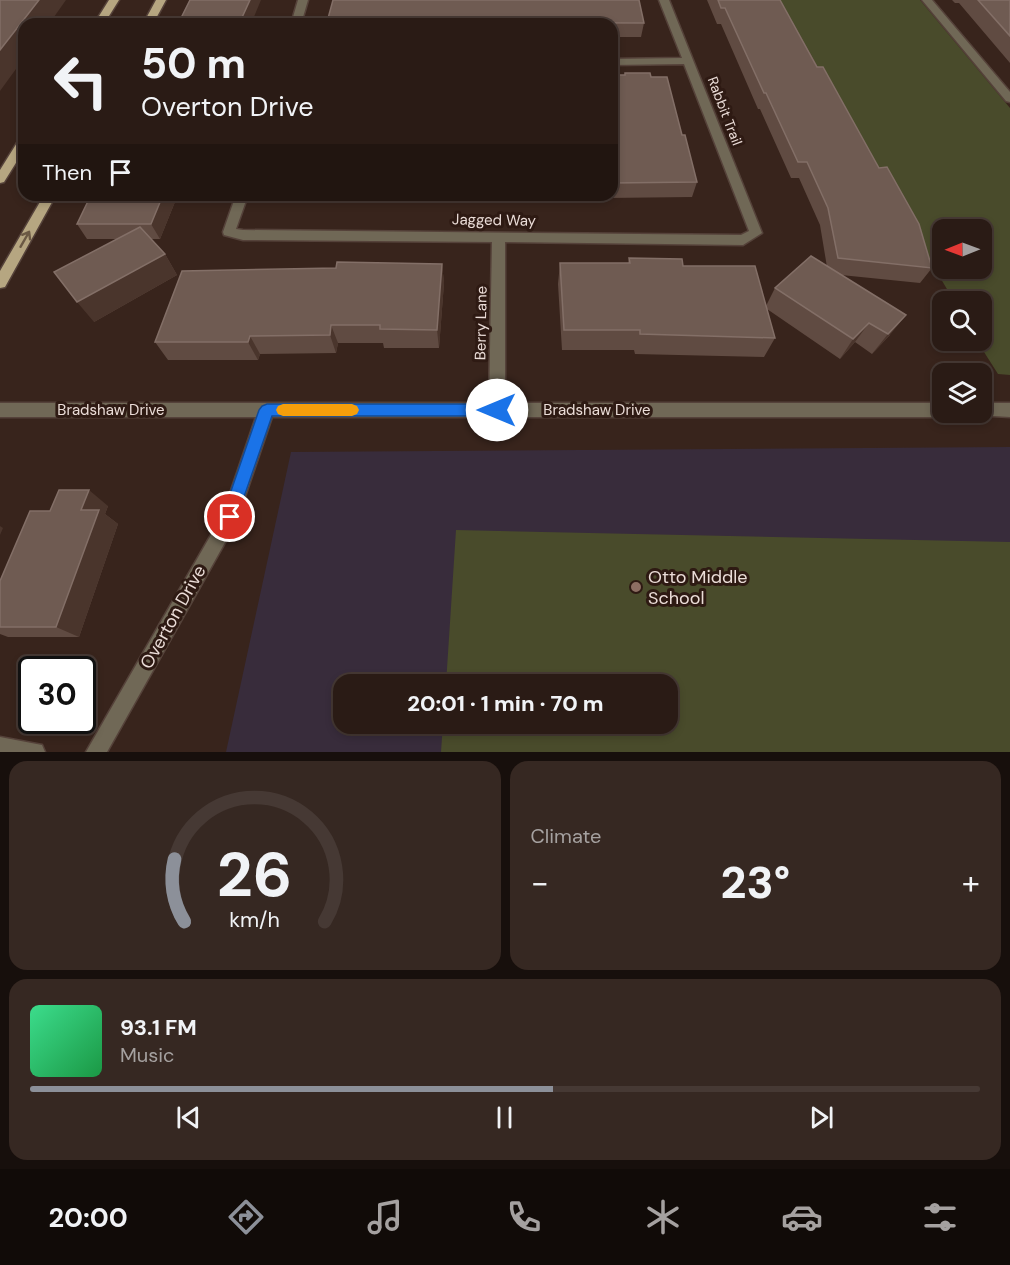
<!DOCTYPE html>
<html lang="en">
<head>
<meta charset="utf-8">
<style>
  :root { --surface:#2a1b15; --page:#362822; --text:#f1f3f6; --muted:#a5a1a0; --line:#463934; --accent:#8c9099 }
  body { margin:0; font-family:"DM Sans",sans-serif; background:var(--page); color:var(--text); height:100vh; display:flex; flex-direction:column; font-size:22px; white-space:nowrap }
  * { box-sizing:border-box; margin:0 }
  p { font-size:20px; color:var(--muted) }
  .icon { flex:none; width:33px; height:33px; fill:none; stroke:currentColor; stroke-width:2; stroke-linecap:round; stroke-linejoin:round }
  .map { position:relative; height:752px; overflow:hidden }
  .panel { display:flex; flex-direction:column; gap:9px; padding:9px; background:#170f0c; flex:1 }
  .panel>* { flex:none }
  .hud { position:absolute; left:18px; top:18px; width:600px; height:183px; border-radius:18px; box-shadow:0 3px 9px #0003,0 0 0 2px var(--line); background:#2a1b15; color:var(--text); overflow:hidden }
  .needle { width:39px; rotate:269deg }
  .tools { position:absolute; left:932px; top:219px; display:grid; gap:12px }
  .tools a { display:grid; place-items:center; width:60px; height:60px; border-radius:12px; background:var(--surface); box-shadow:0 3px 9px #0003,0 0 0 2px var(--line); font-size:30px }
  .speed { position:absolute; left:18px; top:656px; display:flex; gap:12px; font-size:30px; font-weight:700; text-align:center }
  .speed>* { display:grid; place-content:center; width:78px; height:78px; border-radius:50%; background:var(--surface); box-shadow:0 3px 9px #0003,0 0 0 2px var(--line); line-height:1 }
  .speed .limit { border:3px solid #111; border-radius:9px; background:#fff; color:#111 }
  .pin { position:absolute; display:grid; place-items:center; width:51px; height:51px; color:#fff; margin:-26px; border:3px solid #fff; border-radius:50%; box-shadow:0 2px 6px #0007 }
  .me { position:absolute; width:66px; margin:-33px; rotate:270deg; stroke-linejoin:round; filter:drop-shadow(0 0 4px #0008) }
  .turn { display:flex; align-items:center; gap:21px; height:126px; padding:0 24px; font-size:27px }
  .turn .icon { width:78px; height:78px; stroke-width:2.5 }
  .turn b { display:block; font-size:42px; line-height:51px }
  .then { display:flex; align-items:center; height:57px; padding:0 24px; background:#0003; gap:12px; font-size:22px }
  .big { font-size:45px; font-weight:800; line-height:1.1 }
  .panel .card { flex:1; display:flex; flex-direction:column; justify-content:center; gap:9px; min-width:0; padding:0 21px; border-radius:18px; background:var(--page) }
  .panel .dial { align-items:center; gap:0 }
  .dial svg { height:156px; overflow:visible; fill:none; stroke:var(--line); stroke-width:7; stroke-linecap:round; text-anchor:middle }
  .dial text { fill:var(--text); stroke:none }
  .song { display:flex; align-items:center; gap:18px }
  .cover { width:72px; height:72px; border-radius:9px; background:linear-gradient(135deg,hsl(150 70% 55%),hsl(140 70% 35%)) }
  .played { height:6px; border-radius:3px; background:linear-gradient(90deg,var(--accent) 55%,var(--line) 55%) }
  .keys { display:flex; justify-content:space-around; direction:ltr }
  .heat { display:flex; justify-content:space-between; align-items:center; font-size:33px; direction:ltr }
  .panel .tiles { flex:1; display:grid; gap:9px; grid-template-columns:1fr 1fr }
  .card:last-child { grid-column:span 2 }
  .trip { position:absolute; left:333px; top:674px; width:345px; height:60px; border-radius:18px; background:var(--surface); box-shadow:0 3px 9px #0003,0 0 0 2px var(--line); font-weight:800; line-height:60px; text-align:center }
  .dock { display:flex; height:96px; justify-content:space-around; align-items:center; background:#110b08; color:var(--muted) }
  .dock .icon { width:42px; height:42px }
  .dock .current { color:var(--accent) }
  .dock b { font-size:27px; color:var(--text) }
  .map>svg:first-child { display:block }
</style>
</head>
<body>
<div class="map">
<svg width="1010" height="752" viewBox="0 0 1010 752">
  <rect width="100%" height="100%" fill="#38241c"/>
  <path fill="#382c3b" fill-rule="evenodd" d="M 1010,447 L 1010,752 L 226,752 L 291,452 ZM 344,684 L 668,684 L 668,723 L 344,723 Z"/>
  <path fill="#494b2b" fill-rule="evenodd" d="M 776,0 L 920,0 L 1010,108 L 1010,375 L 998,374 L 977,341 L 981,340 L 981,302 L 954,301 ZM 942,230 L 981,230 L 981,268 L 942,268 Z
    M 456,530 L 1010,542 L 1010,752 L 441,752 L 443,723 L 668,723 L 668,684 L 446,684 Z"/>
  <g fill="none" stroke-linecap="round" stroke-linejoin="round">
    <g stroke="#55423a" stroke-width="3">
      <path id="minor" d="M 298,0 L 308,0 L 301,24 L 291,24 Z
        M 659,0 L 669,0 L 762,233 L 743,245 L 505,242 L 505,403 L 942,403 L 942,412 L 949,412 L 947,415 L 942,417 L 272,417 L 236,523 L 107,752 L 86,752 L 223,514 L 256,417 L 0,417 L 0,403 L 489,403 L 492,242 L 243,240 L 224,235 L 223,232 L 236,195 L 248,195 L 236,229 L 243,230 L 741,235 L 749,231 L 684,64 L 612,65 L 612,59 L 682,58 Z
        M 922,0 L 932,0 L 1010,92 L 1010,102 L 1006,101 Z
        M 981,403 L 1010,403 L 1010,417 L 976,415 L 974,412 L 981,412 Z
        M 0,737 L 42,745 L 45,752 L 0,752 Z"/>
    </g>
    <g stroke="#55423a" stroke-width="3">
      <path id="major" d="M 109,0 L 119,0 L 104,24 L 94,24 Z
        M 156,0 L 166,0 L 153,24 L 143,24 Z
        M 24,137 L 24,150 L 4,182 L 0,183 L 0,170 L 20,138 Z
        M 44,195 L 56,195 L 5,287 L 0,288 L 0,271 Z"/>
    </g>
    <use href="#minor" fill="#706856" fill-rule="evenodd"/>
    <use href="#major" fill="#b6a681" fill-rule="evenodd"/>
  </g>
  <path fill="#604b42" d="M 707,0 L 780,0 L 932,268 L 920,283 L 841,275 L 890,335 L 872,354 L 855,342 L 840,359 L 767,309 L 775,338 L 764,357 L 635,354 L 634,350 L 562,350 L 558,284 L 560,263 L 628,263 L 629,258 L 683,266 L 766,306 L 775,288 L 827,267 L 820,225 L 799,178 L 791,178 L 760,109 L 758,109 L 721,24 L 717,24 Z
    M 952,0 L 1010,0 L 1010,63 L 959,3 L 955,3 Z
    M 327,22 L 644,23 L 641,37 L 612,37 L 612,24 L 327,24 Z
    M 625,73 L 651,77 L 682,135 L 697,182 L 692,197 L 521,199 L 521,197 L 428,197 L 428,199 L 400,199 L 400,197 L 302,200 L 300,195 L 612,195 L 612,75 L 625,75 Z
    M 91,195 L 185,195 L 185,197 L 177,197 L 160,239 L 151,239 L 165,254 L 177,275 L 94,322 L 118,239 L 87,239 L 77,224 Z
    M 442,264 L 444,283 L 439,348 L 384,348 L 383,343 L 338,343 L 336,353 L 260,354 L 258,360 L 168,360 L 155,342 L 336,268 Z
    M 108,506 L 105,514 L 118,524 L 79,637 L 8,637 L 0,634 L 0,581 L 50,511 Z"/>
  <path fill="#4a352c" d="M 39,0 L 66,0 L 49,24 L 24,24 L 24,58 L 0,91 L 0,50 Z
    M 250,0 L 261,0 L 251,24 L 239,24 Z
    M 163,195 L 176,195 L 177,197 L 160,239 L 151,224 Z
    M 165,254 L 177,275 L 94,322 L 77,302 Z
    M 442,264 L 444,283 L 439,348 L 437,330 Z
    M 906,315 L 890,335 L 872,354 L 888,334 Z
    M 869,323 L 855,342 L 840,359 L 853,339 Z
    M 331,325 L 338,343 L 336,353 L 330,335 Z
    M 250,336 L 260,354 L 258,360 L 248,342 Z
    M 89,490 L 108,506 L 105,514 L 118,524 L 79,637 L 56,627 L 81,510 Z
    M 0,526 L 3,528 L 0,535 Z"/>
  <path fill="#6f5b52" stroke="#836f67" stroke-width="1.5" d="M 0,0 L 39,0 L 0,50 Z
    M 190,0 L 250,0 L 239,24 L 178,24 Z
    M 333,0 L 639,0 L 644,23 L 327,22 Z
    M 718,0 L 780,0 L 817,67 L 823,67 L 879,168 L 887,167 L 919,224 L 932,268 L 838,258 L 828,208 L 807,162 L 798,162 L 766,93 L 764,93 L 725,8 L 721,8 Z
    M 978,0 L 1010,0 L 1010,36 Z
    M 625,73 L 650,73 L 651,77 L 667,77 L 682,135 L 685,135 L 697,182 L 612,183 L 612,75 L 625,75 Z
    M 91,195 L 163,195 L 151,224 L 77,224 Z
    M 140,227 L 165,254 L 77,302 L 54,272 Z
    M 811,256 L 906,315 L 888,334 L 869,323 L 853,339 L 775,288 Z
    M 629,258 L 682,259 L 683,266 L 755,266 L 775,338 L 640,334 L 640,330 L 564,330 L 560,263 L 630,263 Z
    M 337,262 L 442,264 L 437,330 L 380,329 L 380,325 L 331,325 L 330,335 L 250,336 L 248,342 L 155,342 L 182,271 L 336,268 Z
    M 59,490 L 89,490 L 81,510 L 99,510 L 56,627 L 0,627 L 0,581 L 30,511 L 50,511 Z"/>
  <defs><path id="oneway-shaft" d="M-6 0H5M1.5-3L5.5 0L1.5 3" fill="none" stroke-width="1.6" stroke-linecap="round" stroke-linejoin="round" transform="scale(1.5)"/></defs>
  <use stroke="#6b5944" href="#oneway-shaft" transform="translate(25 239) rotate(-60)"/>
  <path fill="#1a73e8" stroke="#114b97" stroke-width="1.5" d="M 267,404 L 497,404 L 502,406 L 504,410 L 502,414 L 497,416 L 272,416 L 237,517 L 235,522 L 230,524 L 224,522 L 222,517 L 259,410 L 262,406 Z"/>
  <path fill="#f59e0b" d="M 283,404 L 352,404 L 357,406 L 359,410 L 357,414 L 352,416 L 283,416 L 278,414 L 276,410 L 278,406 Z"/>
  <circle fill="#8d6e63" stroke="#2e1a13" stroke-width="2" cx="636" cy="587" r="6"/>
  <g text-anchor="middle" stroke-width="6" stroke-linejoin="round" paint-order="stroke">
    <g font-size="14" fill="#ebddd8" stroke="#2e1a13">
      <text transform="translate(725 111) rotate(69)" y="5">Rabbit Trail</text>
    </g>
    <g font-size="15" fill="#ebddd8" stroke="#2e1a13">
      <text transform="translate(494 220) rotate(1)" y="5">Jagged Way</text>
      <text transform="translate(481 323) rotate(-89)" y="5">Berry Lane</text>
      <text x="111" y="415">Bradshaw Drive</text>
      <text x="597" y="415">Bradshaw Drive</text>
    </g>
    <g font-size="18" fill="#ebddd8" stroke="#2e1a13" text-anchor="start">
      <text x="648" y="583">Otto Middle<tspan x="648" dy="21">School</tspan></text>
    </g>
    <g font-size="18" fill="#ebddd8" stroke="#2e1a13">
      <text transform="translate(173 617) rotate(-61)" y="6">Overton Drive</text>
    </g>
  </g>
</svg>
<div class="tools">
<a><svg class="needle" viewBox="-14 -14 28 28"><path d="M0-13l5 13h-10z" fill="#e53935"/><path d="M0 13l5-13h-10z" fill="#a5a1a0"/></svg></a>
<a><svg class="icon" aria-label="search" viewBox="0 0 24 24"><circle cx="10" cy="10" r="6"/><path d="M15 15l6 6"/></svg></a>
<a><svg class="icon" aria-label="layers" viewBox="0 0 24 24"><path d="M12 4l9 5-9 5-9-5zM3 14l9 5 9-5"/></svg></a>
</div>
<div class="speed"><div class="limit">30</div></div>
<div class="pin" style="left:230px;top:517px;background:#d93025"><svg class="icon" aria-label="arrive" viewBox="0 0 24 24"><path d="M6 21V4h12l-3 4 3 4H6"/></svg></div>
<svg class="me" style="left:497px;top:410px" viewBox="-20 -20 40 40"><circle r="19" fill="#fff"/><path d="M0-13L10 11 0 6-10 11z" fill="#1a73e8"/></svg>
<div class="trip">20:01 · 1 min · 70 m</div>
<div class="hud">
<div class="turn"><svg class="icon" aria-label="left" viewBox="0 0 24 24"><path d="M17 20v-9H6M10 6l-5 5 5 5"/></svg><div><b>50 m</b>Overton Drive</div></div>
<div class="then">Then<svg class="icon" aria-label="arrive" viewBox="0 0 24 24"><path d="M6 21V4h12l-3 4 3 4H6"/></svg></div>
</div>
</div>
<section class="panel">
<div class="tiles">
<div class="card dial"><svg viewBox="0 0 100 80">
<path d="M14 69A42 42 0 1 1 86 69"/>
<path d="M14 69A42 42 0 0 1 9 37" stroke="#8c9099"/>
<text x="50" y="56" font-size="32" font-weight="700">26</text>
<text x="50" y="72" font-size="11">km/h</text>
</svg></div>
<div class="card"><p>Climate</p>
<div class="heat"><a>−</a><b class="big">23°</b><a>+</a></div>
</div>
<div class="card">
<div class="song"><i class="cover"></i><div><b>93.1 FM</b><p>Music</p></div></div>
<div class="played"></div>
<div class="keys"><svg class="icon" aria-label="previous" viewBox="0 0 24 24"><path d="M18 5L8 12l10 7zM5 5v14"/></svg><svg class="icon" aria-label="pause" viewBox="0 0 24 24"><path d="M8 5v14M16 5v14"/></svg><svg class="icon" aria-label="next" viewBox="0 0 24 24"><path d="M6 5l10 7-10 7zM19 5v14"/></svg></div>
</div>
</div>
</section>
<nav class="dock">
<b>20:00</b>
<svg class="icon current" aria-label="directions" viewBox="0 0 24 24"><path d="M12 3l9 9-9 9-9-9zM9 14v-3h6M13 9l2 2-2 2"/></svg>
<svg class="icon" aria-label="music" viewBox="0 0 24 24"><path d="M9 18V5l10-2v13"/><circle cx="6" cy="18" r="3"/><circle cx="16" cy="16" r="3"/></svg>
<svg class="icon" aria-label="phone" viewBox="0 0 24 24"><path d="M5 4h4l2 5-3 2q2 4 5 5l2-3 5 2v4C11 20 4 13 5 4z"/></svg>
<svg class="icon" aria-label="climate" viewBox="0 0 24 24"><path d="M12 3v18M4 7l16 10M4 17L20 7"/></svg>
<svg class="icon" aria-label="car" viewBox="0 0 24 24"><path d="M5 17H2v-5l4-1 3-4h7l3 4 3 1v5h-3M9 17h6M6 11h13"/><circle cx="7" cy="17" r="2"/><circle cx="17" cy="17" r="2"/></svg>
<svg class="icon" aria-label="filters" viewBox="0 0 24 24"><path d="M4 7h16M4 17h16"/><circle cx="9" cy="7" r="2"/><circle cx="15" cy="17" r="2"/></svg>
</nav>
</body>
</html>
